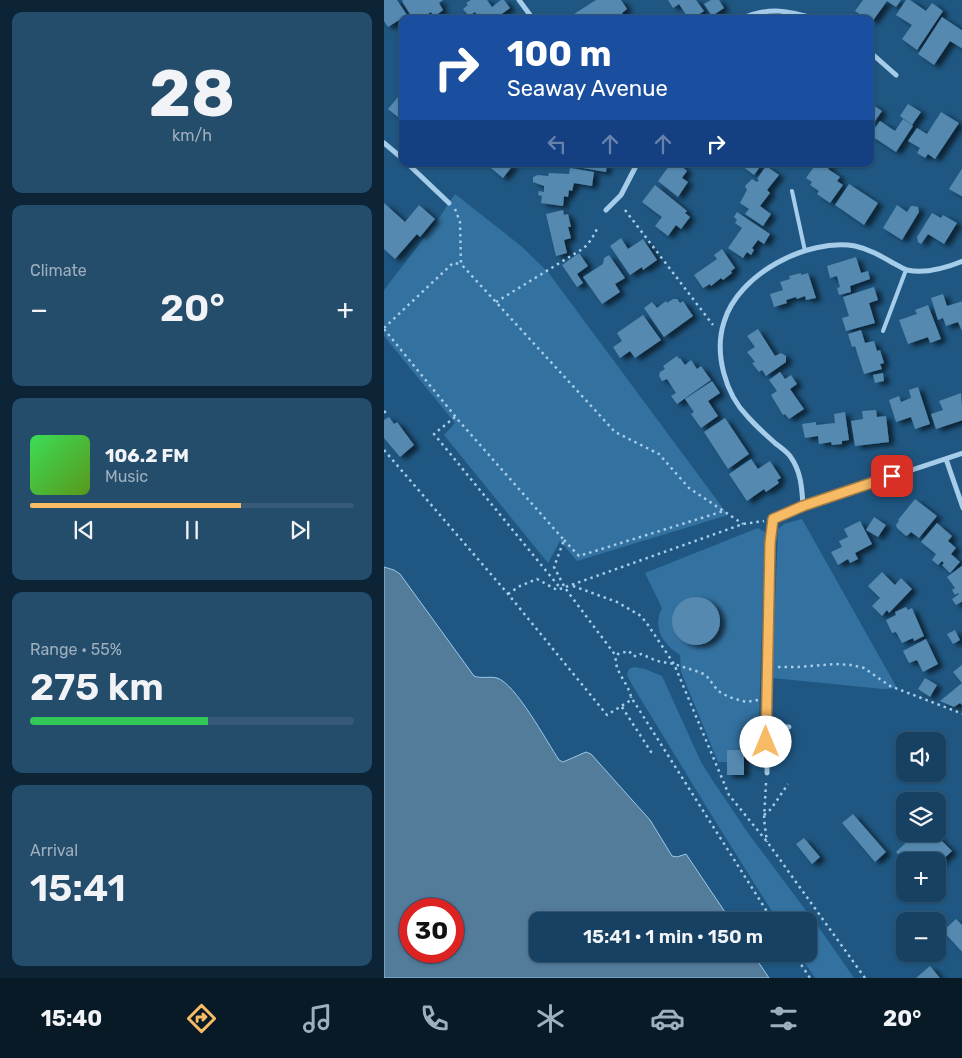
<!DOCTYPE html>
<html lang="en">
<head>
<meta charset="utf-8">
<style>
  :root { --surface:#174162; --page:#244c6b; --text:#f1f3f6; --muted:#9eafbe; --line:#365a77; --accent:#f7ba65 }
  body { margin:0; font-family:Rubik,sans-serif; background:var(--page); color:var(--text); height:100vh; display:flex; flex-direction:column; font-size:19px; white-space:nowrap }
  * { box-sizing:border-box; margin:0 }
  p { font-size:16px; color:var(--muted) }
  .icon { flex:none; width:28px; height:28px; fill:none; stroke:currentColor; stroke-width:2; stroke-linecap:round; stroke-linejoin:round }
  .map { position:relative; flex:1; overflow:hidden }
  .side { display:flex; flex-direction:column; gap:12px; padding:12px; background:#0d2436; width:384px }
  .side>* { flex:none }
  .hud { position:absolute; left:15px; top:15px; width:475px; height:152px; border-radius:10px; box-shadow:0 1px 4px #0004,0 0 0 1px var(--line); background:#1a4fa0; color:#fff; overflow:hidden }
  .controls { position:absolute; left:512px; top:732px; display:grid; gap:10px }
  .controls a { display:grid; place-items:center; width:50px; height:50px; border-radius:10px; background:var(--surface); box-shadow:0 1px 4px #0004,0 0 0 1px var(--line); font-size:25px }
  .speed { position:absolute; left:15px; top:898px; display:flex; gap:10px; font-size:25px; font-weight:700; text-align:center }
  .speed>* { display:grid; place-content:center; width:65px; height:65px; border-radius:50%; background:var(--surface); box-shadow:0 1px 4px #0004,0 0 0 1px var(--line); line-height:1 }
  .speed .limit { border:8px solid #d22; background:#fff; color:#111 }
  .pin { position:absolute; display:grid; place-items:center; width:42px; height:42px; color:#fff; margin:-21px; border-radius:10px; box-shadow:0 2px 8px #0006 }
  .me { position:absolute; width:55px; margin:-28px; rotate:0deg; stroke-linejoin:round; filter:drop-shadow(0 0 4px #0008) }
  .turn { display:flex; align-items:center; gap:18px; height:105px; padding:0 25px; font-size:22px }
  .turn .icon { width:65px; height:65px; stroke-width:2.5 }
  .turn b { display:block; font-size:35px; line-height:42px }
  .lanes { display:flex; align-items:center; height:48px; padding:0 25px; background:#0003; justify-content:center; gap:25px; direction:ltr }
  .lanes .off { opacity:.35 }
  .big { font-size:38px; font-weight:600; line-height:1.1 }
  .side .widget { flex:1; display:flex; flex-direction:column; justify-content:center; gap:8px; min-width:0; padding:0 18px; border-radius:10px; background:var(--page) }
  .side .dial { align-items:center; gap:0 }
  .dial b { font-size:65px; line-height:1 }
  .song { display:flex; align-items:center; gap:15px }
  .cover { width:60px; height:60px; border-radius:8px; background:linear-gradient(135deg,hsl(130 70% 55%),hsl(90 70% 35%)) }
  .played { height:5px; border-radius:2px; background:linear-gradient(90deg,var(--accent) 65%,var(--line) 65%) }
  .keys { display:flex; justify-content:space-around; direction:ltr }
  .heat { display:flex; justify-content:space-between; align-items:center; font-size:28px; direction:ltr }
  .charge { height:8px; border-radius:4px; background:linear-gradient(90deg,#34c759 55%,var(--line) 0) }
  .trip { position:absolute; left:145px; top:912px; width:288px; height:50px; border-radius:10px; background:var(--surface); box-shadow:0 1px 4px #0004,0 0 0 1px var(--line); font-weight:600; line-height:50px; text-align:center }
  .tabs { display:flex; height:80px; justify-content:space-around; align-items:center; background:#091a27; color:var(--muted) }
  .tabs .icon { width:35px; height:35px }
  .tabs .current { color:var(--accent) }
  .tabs b { font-size:22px; color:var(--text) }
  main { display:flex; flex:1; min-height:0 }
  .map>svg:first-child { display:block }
</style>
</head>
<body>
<main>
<section class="side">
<div class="widget dial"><b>28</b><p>km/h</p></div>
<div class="widget"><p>Climate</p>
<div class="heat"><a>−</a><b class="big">20°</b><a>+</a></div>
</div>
<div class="widget">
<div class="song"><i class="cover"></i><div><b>106.2 FM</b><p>Music</p></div></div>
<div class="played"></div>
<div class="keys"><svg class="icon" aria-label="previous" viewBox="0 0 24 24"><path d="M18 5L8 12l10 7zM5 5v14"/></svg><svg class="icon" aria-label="pause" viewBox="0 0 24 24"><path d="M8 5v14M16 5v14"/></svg><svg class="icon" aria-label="next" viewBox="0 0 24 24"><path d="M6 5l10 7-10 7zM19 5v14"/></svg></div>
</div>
<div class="widget"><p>Range · 55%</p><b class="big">275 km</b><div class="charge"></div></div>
<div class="widget"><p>Arrival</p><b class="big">15:41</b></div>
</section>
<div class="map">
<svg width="579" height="978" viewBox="0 0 579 978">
  <defs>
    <filter id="shadow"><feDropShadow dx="5.5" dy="3" stdDeviation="2.5" flood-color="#0009"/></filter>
  </defs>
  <rect width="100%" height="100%" fill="#1f5782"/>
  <path fill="#3371a0" d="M 71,194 L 137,246 L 164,272 L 344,515 L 193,561 L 176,541 L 164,563 L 60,435 L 71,423 L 0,336 L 0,290 L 53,221 Z
    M 418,519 L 513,688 L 499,689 L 388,678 L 394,529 L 400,524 Z
    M 374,528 L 381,532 L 374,751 L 360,750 L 343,762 L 334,762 L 297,672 L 296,655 C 279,644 268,628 278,608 L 261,573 Z
    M 250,667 L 261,669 L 278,676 L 317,762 L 329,781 L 364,833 L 438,932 L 470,978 L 431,978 L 415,954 L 424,954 L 424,921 L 394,921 L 328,816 L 250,688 L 243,675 L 245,669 Z"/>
  <path fill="#537b9a" stroke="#99c9ea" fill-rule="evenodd" d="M 0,567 L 10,570 L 16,574 L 90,676 C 97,679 105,676 113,678 C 131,683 163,742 175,760 L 179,762 L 202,752 L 207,754 L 266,820 L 288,856 L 293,857 L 302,854 L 347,921 L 154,921 L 154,954 L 369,954 L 385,978 L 0,978 ZM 26,909 L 69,909 L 69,951 L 26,951 Z"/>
  <path fill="#5489b0" filter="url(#shadow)" d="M 0,0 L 13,0 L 23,15 L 4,27 L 0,21 Z
    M 19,0 L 59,0 L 55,3 L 59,10 L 50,17 L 47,12 L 37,19 L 29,19 L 18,1 Z
    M 87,0 L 103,0 L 108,7 L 117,0 L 120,0 L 126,8 L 111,19 L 96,19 L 91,12 L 85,16 L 79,9 L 84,5 L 82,3 Z
    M 212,0 L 237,0 L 243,9 L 238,13 L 240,17 L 238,19 L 223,19 L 221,16 L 216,19 L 194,19 L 190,14 Z
    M 284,0 L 312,0 L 320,11 L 308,19 L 305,19 L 295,4 L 289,8 Z
    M 327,0 L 335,0 L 340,8 L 328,16 L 320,4 Z
    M 479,0 L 517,0 L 512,7 L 503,1 L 488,22 L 486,19 L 483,19 L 471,11 Z
    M 522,0 L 526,0 L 542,11 L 548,3 L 559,11 L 533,50 L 518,39 L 528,25 L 512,15 Z
    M 558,17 L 579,31 L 579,49 L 566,41 L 550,65 L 534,54 Z
    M 19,91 L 19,121 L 4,109 Z
    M 486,103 L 498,111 L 486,128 Z
    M 524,104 L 537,112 L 528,125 L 516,116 Z
    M 557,112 L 575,123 L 551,159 L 544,154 L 541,158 L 533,153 L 536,148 L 524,141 L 533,128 L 543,134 Z
    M 519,119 L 529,126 L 512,152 L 486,135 L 496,121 L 511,131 Z
    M 102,164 L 130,164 L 119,178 Z
    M 188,164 L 223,164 L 222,172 L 187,166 Z
    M 281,164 L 299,164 L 297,166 L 303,171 L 298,178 L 304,182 L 294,197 L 274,181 L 285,166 Z
    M 360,164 L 378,164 L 370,175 L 358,166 Z
    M 432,164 L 447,164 L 444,169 L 456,177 L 453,181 L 459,185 L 446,203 L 433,194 L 435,191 L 426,185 L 428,182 L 422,178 Z
    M 382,166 L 395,175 L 383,190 L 386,193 L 376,206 L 387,214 L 379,226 L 361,214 L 365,209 L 356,203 L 363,190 L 361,186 L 368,179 L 373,182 L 375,180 L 373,179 Z
    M 579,167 L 579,197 L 565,189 Z
    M 186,168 L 210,172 L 208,186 L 190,183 L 188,191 L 185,190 L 184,197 L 180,196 L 179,206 L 157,203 L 158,196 L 154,195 L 155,191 L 160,192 L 160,186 L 149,182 L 149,177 L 154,175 L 164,176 L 165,173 L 185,174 Z
    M 465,184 L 494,203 L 480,225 L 451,205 Z
    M 271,185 L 303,211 L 301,213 L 306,217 L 297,229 L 292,225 L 284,236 L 271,226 L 278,217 L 258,202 Z
    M 0,203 L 21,222 L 35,205 L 51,219 L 36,237 L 33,234 L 11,259 L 0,249 Z
    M 513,205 L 523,212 L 527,206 L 530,206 L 534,207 L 535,212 L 518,240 L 499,228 Z
    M 179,210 L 180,215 L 184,214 L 187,227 L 184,227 L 187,238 L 180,240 L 183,253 L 172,256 L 162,214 Z
    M 353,212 L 386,234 L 380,244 L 374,240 L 368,248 L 370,250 L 367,255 L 363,252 L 359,258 L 344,248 L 358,228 L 351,223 L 353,220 L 350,217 Z
    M 548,213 L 557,218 L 559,215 L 573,223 L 560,244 L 544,234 L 537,244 L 534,242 L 533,237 Z
    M 237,238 L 244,249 L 259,239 L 273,260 L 259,270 L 258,267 L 246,275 L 226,246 Z
    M 338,249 L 351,268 L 347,271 L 348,273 L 339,280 L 337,278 L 327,286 L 326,284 L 319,288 L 310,275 L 333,259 L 330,255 Z
    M 195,253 L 204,266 L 193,274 L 199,283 L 193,287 L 178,265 Z
    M 225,255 L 241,278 L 231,284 L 236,292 L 218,304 L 199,277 L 219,264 L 220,258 Z
    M 472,257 L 477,273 L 484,271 L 486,279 L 466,286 L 467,292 L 455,295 L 453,288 L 456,287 L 453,276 L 446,278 L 443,266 Z
    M 417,273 L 417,275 L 424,273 L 432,298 L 422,300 L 421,296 L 413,299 L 412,297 L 402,300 L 403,303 L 390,307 L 386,294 L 399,290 L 396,282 L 406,279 L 405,276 Z
    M 490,287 L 494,300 L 485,303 L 491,323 L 462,331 L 458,318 L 465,316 L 459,297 Z
    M 559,294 L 563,306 L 579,301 L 579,333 L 574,322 L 562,326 L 559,318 L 554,320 L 547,298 Z
    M 289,299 L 293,299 L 296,303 L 299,301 L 309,316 L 280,337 L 260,308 L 268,302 L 273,308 L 282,301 L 283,303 Z
    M 544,305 L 557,339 L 546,343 L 544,337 L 524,344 L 515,320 L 533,314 L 531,310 Z
    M 259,315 L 277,340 L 251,358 L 246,351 L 236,358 L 229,347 L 238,341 L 233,333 Z
    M 374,329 L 391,356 L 397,353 L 402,356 L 402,362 L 382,376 L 378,370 L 375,372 L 368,363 L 371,362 L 363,352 L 371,347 L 363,336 Z
    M 477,330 L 481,343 L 490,341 L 493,351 L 496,350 L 500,363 L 496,364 L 498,369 L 480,374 L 471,346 L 468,347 L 464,334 Z
    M 293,356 L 295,359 L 296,358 L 301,365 L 307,360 L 313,369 L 317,366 L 327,380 L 293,404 L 287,396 L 292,393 L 283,379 L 278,381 L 275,376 L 276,372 L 281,369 L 279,366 Z
    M 396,372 L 401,379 L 407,375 L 413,384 L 406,389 L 420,409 L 405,419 L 401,414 L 399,415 L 387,395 L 393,391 L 385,380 Z
    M 499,373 L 500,381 L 491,383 L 489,375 Z
    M 328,381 L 336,393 L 324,401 L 334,416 L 317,428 L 307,414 L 310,412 L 301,399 Z
    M 534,387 L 546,424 L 531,429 L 527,417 L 512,422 L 505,400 L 515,396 L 517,402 L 527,398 L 525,390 Z
    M 577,393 L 579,420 L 552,429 L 547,414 L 559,410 L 555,401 Z
    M 492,410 L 493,417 L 502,416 L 505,442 L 471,446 L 467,421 L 479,419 L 478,411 Z
    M 461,412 L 465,440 L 458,441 L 458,444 L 448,445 L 447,442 L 435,444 L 434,436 L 421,438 L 418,424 L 432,422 L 432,425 L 451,423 L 450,414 Z
    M 5,417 L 10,424 L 13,422 L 30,445 L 16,457 L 0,438 L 0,420 Z
    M 341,418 L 365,454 L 344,469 L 320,432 Z
    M 367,459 L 374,469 L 386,461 L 397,478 L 393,480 L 395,483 L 382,492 L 380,489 L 363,501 L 345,474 Z
    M 531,499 L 553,516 L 535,538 L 527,532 L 524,535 L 522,536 L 513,528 L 512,525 L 515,521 L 514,520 Z
    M 490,517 L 502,525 L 494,537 L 482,530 Z
    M 476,521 L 488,544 L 471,553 L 474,559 L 466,563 L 464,559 L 454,565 L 447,552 L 458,547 L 455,541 L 464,537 L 460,529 Z
    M 553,523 L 568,536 L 564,541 L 572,548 L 567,554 L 576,562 L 566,573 L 558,565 L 560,563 L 558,561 L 554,565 L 548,560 L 552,554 L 537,542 Z
    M 579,565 L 579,601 L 572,605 L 568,599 L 575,594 L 574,593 L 571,595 L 568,590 L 571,588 L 563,577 Z
    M 498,572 L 511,585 L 517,578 L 528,589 L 505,613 L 503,610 L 498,616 L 488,606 L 496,598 L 484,586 Z
    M288 621a24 24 0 1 1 48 0a24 24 0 1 1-48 0Z
    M 522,607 L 524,610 L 528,608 L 540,636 L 530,641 L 529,638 L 518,643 L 512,632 L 508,633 L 502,620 L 512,615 L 511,612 Z
    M 571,630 L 576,640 L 569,644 L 563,634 Z
    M 542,639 L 554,664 L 539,672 L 533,660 L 525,663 L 519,651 Z
    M 579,664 L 579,706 L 576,703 L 570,707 L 556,701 L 578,683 L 569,672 Z
    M 541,678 L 553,685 L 546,697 L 534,689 Z
    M 343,750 L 360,750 L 360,775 L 343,775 Z
    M 469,814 L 502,852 L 491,862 L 458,823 Z
    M 531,834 L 551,834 L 568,851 L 554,864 L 554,861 L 520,861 L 512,852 Z
    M 420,838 L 436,857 L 428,864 L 412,844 Z
    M 572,919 L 579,926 L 579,953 L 559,931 Z
    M 546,966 L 556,978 L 532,978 Z"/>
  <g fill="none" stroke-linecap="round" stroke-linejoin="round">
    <path stroke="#a5cce9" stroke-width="2.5" stroke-dasharray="2.5 4" stroke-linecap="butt" d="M 71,209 L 76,222 L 77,264 L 231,432 L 275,454 L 305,488 L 359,524
      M 241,210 L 329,325
      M 112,302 L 200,248 L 207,240 L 213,229
      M 0,328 L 69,263 L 77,264
      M 0,329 L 75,421 L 180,540 L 170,567 L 181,588 L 232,656
      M 0,411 L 2,413 L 0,415
      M 71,417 L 50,434 L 177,589
      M 0,450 L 124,594 L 223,715 L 247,700 L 247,697
      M 180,540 L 195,556 L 340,511
      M 189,586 L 233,602 L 257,616 L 264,625 L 290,664 L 345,795 L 384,843 L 481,978
      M 124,594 L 136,586 L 153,579 L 173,590 L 359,524 L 380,521
      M 394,667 L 414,667 L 452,664 L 467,665 L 480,668 L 506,686 L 579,714
      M 374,700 L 362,702 L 345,697 L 334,691 L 322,675 L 315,672 L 290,664 L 273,661 L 257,654 L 254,656 L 249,656 L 245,651 L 234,654 L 232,656 C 229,670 245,684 247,697 L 389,921
      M 238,707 L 269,755
      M 382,783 L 380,819 L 383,842
      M 380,815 L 387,809 L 404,784
      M 410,954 L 426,978"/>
    <path stroke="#a5cce9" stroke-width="4" d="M 408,191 L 421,251
      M 499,331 L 522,270"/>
    <path stroke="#a5cce9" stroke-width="5" d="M 135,0 L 149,19
      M 357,19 C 385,6 405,11 433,19
      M 486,52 L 512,75
      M 0,143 L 19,159
      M 24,164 L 65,203
      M 222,210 L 237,195 L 253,164
      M 562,459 L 579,508
      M 419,506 C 418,488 417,471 406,456 C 402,451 396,447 391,443 C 382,435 372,426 364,417 C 341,394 330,353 340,322 C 354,274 423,238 471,246 C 485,249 497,256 509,263 C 514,265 518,269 523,270 C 540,274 562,268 579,261
      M 382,726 L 405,727
      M 383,773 L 386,543 L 389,519 L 419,506 L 579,453"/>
  </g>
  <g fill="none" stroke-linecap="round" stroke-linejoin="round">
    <g stroke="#a17942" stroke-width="12">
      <path id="route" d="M 382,742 L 386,543 L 389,519 L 419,506 L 508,476"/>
    </g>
    <use href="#route" stroke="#f7ba65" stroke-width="9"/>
  </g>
</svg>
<div class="controls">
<a><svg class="icon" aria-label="sound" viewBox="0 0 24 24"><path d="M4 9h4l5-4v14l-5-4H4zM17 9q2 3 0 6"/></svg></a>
<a><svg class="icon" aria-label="layers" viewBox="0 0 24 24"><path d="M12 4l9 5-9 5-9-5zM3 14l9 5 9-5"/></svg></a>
<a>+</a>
<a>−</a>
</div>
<div class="speed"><div class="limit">30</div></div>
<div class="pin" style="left:508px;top:476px;background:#d93025"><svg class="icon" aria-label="arrive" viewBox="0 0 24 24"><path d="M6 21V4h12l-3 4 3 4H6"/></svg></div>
<svg class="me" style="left:382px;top:742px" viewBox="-20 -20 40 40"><circle r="19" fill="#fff"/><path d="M0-13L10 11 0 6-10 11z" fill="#f7ba65"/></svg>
<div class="trip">15:41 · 1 min · 150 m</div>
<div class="hud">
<div class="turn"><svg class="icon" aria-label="right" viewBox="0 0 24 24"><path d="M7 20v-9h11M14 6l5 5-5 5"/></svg><div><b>100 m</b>Seaway Avenue</div></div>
<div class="lanes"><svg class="icon off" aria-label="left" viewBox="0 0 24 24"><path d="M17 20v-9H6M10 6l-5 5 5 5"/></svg><svg class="icon off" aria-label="ahead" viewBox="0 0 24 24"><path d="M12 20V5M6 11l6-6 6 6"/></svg><svg class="icon off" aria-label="ahead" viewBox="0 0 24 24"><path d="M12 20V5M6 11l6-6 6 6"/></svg><svg class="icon" aria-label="right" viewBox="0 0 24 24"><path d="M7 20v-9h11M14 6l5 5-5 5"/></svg></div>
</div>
</div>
</main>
<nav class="tabs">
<b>15:40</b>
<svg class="icon current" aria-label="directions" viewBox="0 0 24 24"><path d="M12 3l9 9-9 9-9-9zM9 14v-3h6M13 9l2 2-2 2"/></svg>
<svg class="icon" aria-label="music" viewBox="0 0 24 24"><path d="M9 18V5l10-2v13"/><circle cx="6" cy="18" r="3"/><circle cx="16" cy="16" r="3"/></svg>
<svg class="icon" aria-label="phone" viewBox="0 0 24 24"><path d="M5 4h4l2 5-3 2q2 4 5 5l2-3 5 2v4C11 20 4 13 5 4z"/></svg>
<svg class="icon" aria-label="climate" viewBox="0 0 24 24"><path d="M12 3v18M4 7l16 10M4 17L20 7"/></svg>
<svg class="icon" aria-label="car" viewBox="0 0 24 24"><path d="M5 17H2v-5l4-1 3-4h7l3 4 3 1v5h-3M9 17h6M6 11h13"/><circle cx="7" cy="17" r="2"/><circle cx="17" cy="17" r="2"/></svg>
<svg class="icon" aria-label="filters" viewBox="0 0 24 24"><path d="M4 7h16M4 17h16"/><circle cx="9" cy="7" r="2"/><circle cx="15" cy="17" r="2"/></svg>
<b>20°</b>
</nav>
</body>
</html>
